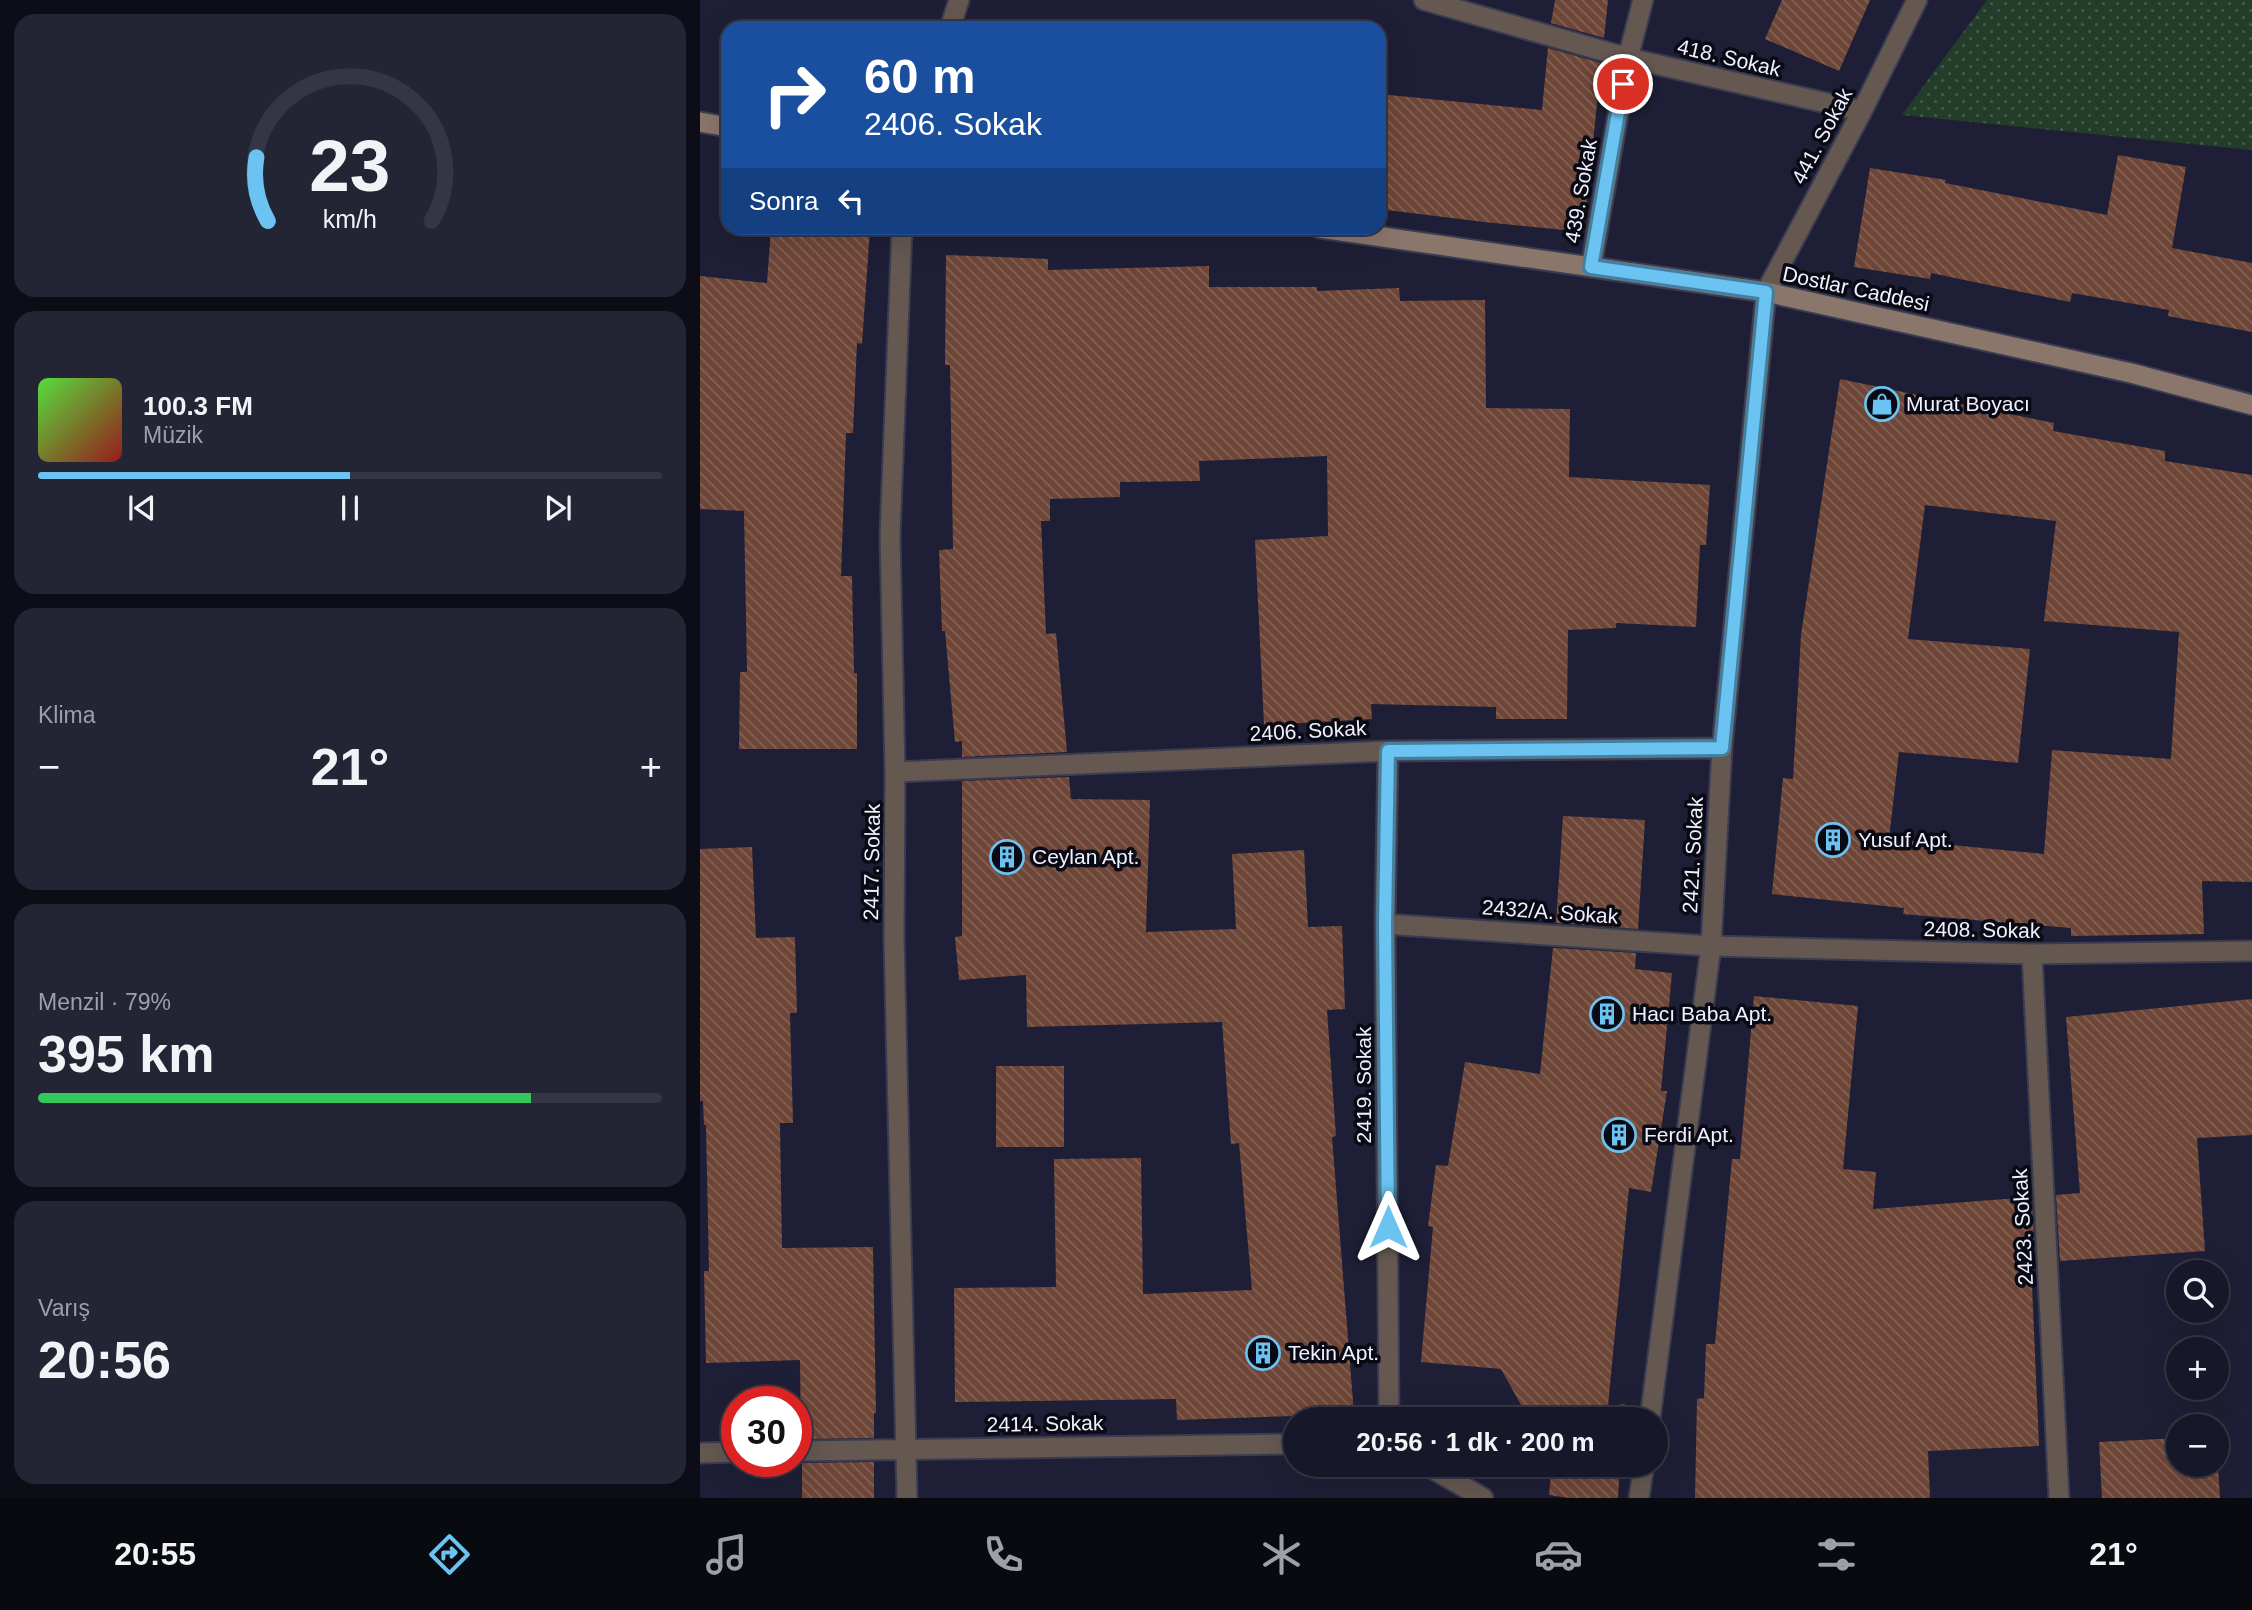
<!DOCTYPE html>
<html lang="tr">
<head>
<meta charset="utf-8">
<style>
  :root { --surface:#161728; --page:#232434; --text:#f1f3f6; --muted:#9e9fa8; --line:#353645; --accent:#6ac3f1 }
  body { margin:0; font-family:Arial,sans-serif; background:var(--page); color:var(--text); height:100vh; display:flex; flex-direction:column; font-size:26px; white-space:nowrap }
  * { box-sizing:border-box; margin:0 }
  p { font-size:23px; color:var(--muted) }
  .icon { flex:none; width:38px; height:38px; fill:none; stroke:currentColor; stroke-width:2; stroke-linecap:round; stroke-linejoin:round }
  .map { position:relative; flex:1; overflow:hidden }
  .details { display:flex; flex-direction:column; gap:14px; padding:14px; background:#0c0d16; width:700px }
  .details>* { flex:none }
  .banner { position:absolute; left:21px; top:21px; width:665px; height:214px; border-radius:21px; box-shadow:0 7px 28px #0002,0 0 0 2px var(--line); background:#1a4fa0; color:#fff; overflow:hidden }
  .tools { position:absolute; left:1466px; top:1260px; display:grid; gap:14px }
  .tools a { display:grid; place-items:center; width:63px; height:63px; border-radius:50%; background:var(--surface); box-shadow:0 7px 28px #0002,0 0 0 2px var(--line); font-size:35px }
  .speed { position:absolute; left:21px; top:1386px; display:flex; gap:14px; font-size:35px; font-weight:700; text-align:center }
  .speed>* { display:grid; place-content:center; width:91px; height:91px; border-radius:50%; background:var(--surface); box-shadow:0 7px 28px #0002,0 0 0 2px var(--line); line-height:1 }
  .speed .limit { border:10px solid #d22; background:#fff; color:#111 }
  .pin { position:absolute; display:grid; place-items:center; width:60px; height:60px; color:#fff; margin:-30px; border:4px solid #fff; border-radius:50%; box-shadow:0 2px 7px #0007 }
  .me { position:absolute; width:77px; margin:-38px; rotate:0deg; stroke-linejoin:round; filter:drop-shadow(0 0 5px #0008) }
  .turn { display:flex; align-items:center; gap:24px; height:147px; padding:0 28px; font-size:32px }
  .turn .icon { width:91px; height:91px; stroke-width:2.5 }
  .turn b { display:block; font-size:49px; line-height:60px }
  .then { display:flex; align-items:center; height:66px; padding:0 28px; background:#0003; gap:14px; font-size:26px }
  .big { font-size:52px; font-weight:600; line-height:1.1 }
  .details .card { flex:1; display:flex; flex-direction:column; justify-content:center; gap:10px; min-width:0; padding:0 24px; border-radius:21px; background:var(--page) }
  .details .dial { align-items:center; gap:0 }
  .dial svg { height:182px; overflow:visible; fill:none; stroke:var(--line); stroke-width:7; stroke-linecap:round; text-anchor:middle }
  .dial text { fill:var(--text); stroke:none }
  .song { display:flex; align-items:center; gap:21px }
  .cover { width:84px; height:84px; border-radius:10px; background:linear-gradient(135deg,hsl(110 70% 55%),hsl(0 70% 35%)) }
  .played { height:7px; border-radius:4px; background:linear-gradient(90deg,var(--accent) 50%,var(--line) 50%) }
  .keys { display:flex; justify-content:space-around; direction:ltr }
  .heat { display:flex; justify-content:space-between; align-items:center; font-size:38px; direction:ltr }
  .charge { height:10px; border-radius:5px; background:linear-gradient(90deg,#34c759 79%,var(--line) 0) }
  .trip { position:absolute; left:583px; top:1407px; width:385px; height:70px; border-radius:35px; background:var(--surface); box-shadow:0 7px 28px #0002,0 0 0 2px var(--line); font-weight:600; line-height:70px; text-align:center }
  .tabs { display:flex; height:112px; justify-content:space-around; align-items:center; background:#090910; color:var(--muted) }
  .tabs .icon { width:49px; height:49px }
  .tabs .selected { color:var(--accent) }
  .tabs b { font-size:32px; color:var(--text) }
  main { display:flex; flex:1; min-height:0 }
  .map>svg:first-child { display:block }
</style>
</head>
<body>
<main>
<section class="details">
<div class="card dial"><svg viewBox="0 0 100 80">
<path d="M14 69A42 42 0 1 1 86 69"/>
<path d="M14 69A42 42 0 0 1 9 41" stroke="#6ac3f1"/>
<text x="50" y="56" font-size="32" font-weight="700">23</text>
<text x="50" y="72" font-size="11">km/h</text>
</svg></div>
<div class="card">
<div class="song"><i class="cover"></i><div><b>100.3 FM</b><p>Müzik</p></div></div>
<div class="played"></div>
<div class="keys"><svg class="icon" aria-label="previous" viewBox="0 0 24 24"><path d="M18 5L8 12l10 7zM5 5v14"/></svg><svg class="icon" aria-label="pause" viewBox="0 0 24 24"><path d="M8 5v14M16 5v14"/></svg><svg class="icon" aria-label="next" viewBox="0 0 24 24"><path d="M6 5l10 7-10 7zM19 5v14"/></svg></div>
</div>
<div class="card"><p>Klima</p>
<div class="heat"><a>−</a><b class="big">21°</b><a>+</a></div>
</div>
<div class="card"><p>Menzil · 79%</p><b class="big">395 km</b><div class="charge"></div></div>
<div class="card"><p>Varış</p><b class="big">20:56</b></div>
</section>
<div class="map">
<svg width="1552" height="1498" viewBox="0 0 1552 1498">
  <defs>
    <pattern id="park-dots" width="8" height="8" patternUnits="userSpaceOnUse" patternTransform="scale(1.75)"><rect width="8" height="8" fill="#243d2a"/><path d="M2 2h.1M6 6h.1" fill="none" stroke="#445a4a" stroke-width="1.8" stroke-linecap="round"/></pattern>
    <pattern id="building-back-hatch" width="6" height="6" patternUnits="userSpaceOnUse" patternTransform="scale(1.75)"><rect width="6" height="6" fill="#6e4638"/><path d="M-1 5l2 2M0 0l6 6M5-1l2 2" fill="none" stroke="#836156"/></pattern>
  </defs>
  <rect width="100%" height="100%" fill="#1e1f36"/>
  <path fill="url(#park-dots)" d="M 1287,0 L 1552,0 L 1552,150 L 1202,115 Z"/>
  <path fill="url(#building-back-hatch)" fill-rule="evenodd" d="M 855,0 L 908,0 L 904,38 L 851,23 Z
    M 1082,0 L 1170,0 L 1139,71 L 1065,39 Z
    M 848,48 L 901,63 L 884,232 L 784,222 L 679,209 L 679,94 L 842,110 Z
    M 1418,155 L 1486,167 L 1472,248 L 1552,263 L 1552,332 L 1468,316 L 1469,310 L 1372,293 L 1370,302 L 1231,273 L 1230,279 L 1154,267 L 1170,168 L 1246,180 L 1245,183 L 1407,215 Z
    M 71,228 L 170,229 L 162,344 L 157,343 L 153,433 L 146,433 L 141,576 L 152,576 L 154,673 L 157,673 L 157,749 L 39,749 L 40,672 L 47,672 L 44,511 L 0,509 L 0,276 L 67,283 Z
    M 246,255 L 348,259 L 348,270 L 509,266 L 509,287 L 617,287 L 617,291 L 699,288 L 700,301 L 785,300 L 786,408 L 870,409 L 869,477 L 1010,485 L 1006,545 L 1000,545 L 996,627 L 916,623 L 916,628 L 868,630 L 867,719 L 796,719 L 796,707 L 671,704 L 672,719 L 564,725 L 555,540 L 628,536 L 627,456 L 499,461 L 500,481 L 420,482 L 420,497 L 350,499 L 350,521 L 341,521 L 346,634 L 356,633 L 367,752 L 262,757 L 262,741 L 255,742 L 245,631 L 242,631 L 239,550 L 253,549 L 250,365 L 245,365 Z
    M 1140,379 L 1354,423 L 1353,431 L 1465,451 L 1465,461 L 1552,475 L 1552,882 L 1502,881 L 1504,934 L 1371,936 L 1371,928 L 1203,914 L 1204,908 L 1072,894 L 1083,778 L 1093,779 L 1101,635 ZM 1225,505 L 1356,521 L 1344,621 L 1479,632 L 1471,759 L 1352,750 L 1344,854 L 1189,839 L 1199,752 L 1318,763 L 1330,649 L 1208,639 Z
    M 369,777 L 371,799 L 450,800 L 446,932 L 536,929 L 532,854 L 604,850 L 608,927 L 642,926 L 645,1009 L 627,1010 L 636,1136 L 632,1137 L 654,1414 L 477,1420 L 476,1399 L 255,1402 L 254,1288 L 356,1287 L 354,1159 L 441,1158 L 443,1294 L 552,1290 L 539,1143 L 531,1144 L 522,1022 L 327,1027 L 326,975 L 259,980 L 255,937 L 262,936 L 262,781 Z
    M 863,816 L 945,820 L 938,929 L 856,923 Z
    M 52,847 L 56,938 L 95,937 L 97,1013 L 90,1013 L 93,1123 L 80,1123 L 82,1248 L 173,1247 L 176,1413 L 174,1413 L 174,1438 L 101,1439 L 100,1360 L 6,1363 L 4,1271 L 9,1271 L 6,1125 L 4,1125 L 3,1101 L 0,1101 L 0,849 Z
    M 853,948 L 936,953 L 935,969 L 972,973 L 961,1091 L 967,1091 L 951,1192 L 929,1188 L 908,1406 L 925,1404 L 924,1419 L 829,1419 L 801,1369 L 721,1362 L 733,1227 L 728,1226 L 736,1165 L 748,1166 L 765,1062 L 840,1074 Z
    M 1054,996 L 1158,1006 L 1143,1169 L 1176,1172 L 1173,1209 L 1332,1197 L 1335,1263 L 1331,1263 L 1339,1446 L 1228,1451 L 1230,1498 L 995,1498 L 997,1399 L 1004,1398 L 1006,1344 L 1015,1344 L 1032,1159 L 1040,1159 Z
    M 1552,999 L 1552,1135 L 1497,1138 L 1505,1251 L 1360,1261 L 1356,1195 L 1380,1193 L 1366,1017 Z
    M 296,1066 L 364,1066 L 364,1147 L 296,1147 Z
    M 1479,1438 L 1479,1465 L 1517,1465 L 1517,1449 L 1520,1498 L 1402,1498 L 1399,1442 Z
    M 174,1462 L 174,1498 L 102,1498 L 102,1463 Z
    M 852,1465 L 920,1465 L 918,1498 L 869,1498 L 849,1495 Z"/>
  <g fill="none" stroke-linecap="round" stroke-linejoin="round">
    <g stroke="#3b3c52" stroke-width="23">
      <path id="minor" d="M 724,0 L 928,58 L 1162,111
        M 250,28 L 259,0
        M 202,228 L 190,535 L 195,772 L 194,938 L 207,1498
        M 891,267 L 928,58 L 943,0
        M 688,751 L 685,924 L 689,1419
        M 195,772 L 688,751 L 1022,748
        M 685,924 L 1011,946 L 1332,954 L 1552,951
        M 1332,954 L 1359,1498
        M 950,1419 L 1011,946 L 1022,748 L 1066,292 L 1162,111 L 1217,0
        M 96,1451 L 595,1444
        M 0,1453 L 37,1452
        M 726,1465 L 783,1498
        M 939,1498 L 944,1465"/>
    </g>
    <g stroke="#3b3c52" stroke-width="23">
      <path id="secondary" d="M 0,122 L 28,127
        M 620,228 L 1066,292 L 1431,373 L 1552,405"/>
    </g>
    <use href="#minor" stroke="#645851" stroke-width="19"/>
    <use href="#secondary" stroke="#8a766b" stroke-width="19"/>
  </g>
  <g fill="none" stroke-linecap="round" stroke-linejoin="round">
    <g stroke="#457f9d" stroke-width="18">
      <path id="route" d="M 688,1227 L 685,924 L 688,751 L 1022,748 L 1066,292 L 891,267 L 923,84"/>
    </g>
    <use href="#route" stroke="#6ac3f1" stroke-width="12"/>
  </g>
  <defs>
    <g id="shop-ring" transform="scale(1.75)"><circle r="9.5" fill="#0a0a14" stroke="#6ac3f1" stroke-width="1.5"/><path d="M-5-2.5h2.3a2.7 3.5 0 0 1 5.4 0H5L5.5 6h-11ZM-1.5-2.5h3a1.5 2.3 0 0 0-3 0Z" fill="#6ac3f1"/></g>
    <g id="building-ring" transform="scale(1.75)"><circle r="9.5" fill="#0a0a14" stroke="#6ac3f1" stroke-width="1.5"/><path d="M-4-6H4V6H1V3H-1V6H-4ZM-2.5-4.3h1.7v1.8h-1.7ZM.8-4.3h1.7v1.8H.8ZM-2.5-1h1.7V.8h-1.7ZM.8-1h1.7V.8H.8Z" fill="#6ac3f1"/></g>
  </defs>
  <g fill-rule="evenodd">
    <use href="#shop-ring" x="1182" y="404"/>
    <use href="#building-ring" x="1133" y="840"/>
    <use href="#building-ring" x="307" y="857"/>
    <use href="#building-ring" x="907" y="1014"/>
    <use href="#building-ring" x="919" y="1135"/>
    <use href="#building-ring" x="563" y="1353"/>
  </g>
  <g text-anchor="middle" stroke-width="7" stroke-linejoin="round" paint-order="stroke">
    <g font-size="21" fill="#f0f1fe" stroke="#0a0a14">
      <text transform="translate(1029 58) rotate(13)" y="7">418. Sokak</text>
      <text transform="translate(1122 136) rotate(-62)" y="7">441. Sokak</text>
      <text transform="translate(881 191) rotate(-80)" y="7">439. Sokak</text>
      <text transform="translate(1156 289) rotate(12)" y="7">Dostlar Caddesi</text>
      <text transform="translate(608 731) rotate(-3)" y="7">2406. Sokak</text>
      <text transform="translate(993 855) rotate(-87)" y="7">2421. Sokak</text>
      <text transform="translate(172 862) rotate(-89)" y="7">2417. Sokak</text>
      <text transform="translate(850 912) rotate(4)" y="7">2432/A. Sokak</text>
      <text transform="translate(1282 930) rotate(1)" y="7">2408. Sokak</text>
      <text transform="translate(664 1085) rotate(-90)" y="7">2419. Sokak</text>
      <text transform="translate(1323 1227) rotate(-93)" y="7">2423. Sokak</text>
      <text transform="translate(345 1424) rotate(-1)" y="7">2414. Sokak</text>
    </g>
    <g font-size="21" fill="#f0f1fe" stroke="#0a0a14" text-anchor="start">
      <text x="1206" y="411">Murat Boyacı</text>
      <text x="1158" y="847">Yusuf Apt.</text>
      <text x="332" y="864">Ceylan Apt.</text>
      <text x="932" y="1021">Hacı Baba Apt.</text>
      <text x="944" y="1142">Ferdi Apt.</text>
      <text x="588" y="1360">Tekin Apt.</text>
    </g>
  </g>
</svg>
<div class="tools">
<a><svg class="icon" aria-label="search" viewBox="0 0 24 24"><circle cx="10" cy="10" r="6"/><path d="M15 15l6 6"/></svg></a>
<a>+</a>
<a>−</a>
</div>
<div class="speed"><div class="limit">30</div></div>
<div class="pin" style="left:923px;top:84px;background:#d93025"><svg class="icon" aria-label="arrive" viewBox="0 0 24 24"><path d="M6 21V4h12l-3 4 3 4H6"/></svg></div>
<svg class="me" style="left:688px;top:1227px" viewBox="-20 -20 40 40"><path d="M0-17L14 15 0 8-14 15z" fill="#6ac3f1" stroke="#fff" stroke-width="4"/></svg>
<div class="trip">20:56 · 1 dk · 200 m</div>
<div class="banner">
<div class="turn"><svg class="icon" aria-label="right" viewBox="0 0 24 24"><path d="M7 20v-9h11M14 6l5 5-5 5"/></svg><div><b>60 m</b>2406. Sokak</div></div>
<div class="then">Sonra<svg class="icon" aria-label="left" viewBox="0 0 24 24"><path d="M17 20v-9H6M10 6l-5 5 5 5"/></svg></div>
</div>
</div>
</main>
<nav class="tabs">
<b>20:55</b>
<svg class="icon selected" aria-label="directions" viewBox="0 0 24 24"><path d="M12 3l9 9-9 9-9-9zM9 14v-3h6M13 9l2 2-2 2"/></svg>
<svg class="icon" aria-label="music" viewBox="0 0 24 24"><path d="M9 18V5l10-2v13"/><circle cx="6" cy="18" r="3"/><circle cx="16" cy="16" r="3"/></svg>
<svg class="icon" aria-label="phone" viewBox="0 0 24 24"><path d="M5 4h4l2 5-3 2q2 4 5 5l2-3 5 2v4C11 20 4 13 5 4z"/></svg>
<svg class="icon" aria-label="climate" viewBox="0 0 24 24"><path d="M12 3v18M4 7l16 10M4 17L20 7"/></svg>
<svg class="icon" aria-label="car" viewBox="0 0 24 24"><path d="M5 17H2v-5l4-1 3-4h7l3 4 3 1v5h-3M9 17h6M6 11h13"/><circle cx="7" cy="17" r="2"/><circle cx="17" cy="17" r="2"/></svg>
<svg class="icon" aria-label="filters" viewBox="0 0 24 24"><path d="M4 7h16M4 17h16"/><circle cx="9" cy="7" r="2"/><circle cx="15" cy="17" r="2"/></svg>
<b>21°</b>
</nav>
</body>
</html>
